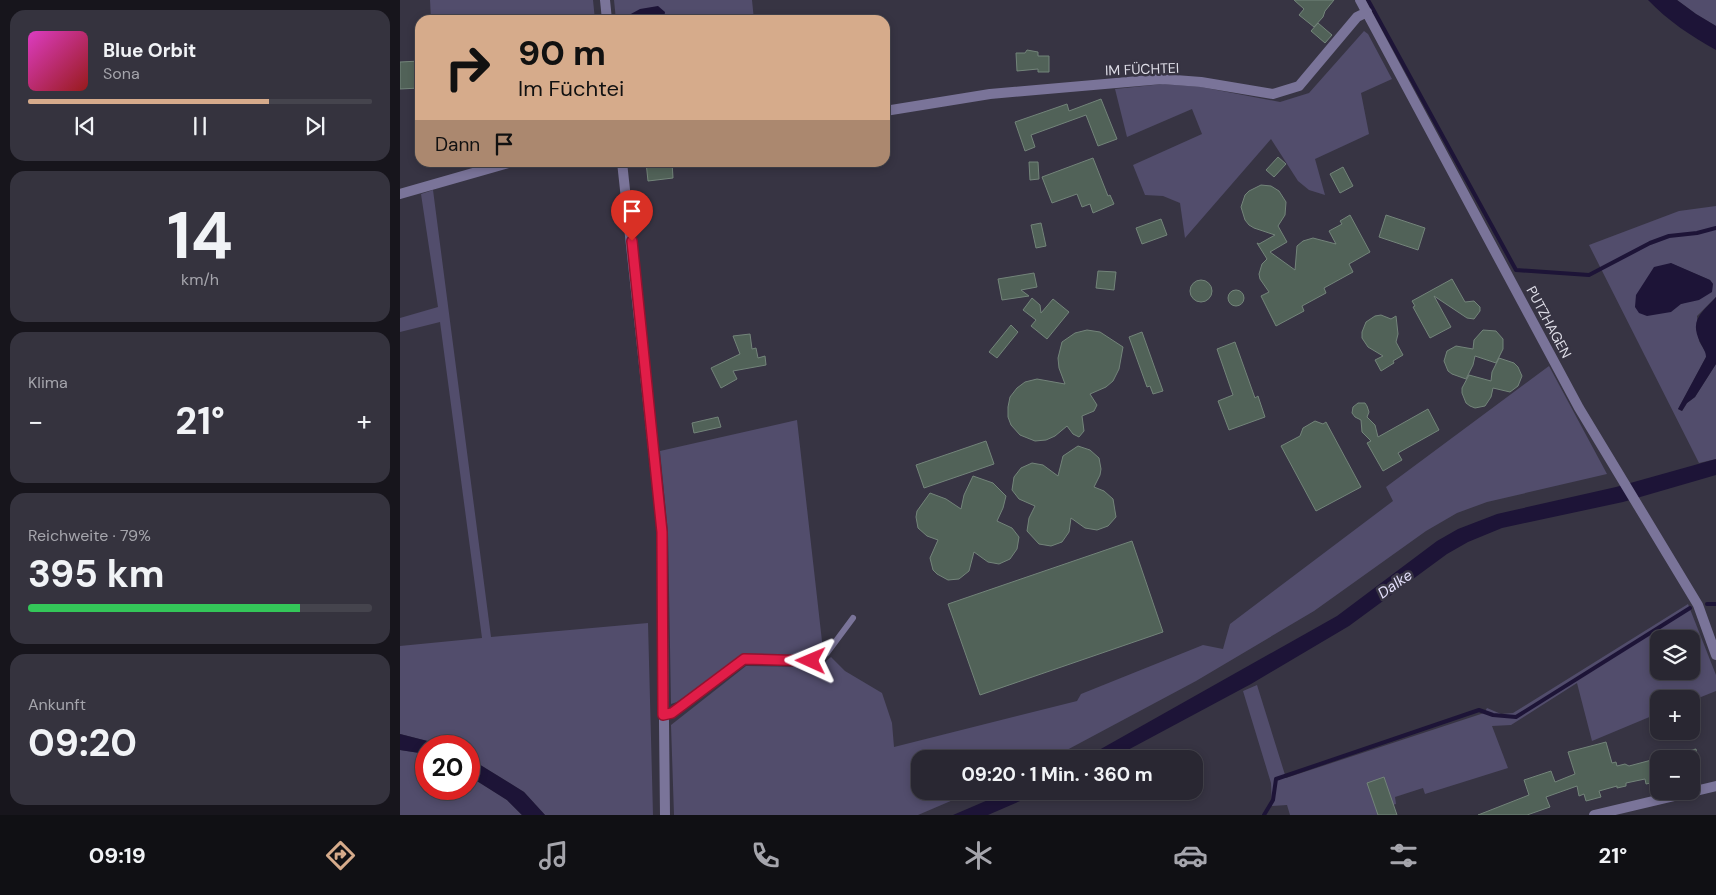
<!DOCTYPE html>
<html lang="de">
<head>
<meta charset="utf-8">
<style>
  :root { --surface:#292732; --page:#35333e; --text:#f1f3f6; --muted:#a5a5ac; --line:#45444d; --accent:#d6ab8b }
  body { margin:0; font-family:"DM Sans",sans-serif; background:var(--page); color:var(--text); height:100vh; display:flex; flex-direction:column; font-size:19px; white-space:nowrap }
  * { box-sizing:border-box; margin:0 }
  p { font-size:16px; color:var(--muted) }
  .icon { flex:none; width:28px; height:28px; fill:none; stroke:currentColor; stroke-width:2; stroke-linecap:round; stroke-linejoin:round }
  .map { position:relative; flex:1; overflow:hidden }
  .side { display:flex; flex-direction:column; gap:10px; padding:10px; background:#17151c; width:400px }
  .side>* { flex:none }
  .hud { position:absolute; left:15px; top:15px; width:475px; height:152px; border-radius:15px; box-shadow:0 2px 8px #0003,0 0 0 1px var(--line); background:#d6ab8b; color:#111; overflow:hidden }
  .controls { position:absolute; left:1250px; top:630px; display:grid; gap:10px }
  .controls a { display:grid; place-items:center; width:50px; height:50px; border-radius:10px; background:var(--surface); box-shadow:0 2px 8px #0003,0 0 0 1px var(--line); font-size:25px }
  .speed { position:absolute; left:15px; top:735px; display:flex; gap:10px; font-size:25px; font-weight:700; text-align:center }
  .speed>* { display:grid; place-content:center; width:65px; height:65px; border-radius:50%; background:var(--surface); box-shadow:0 2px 8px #0003,0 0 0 1px var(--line); line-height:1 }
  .speed .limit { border:8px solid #d22; background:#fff; color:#111 }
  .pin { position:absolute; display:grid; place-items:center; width:42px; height:42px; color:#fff; margin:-51px -21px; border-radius:50% 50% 50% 0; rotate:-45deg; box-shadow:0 0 5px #0007 }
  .pin .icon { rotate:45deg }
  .me { position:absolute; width:55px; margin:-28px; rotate:271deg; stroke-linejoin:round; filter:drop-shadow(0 0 4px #0008) }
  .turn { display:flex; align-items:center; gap:18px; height:105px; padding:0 20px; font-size:22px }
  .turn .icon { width:65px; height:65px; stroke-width:2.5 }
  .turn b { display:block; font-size:35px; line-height:42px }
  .then { display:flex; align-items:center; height:48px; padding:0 20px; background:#0003; gap:10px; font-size:19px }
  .big { font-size:38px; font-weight:700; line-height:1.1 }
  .side .card { flex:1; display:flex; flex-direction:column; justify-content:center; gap:8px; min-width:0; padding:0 18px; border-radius:15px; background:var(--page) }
  .side .dial { align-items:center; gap:0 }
  .dial b { font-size:65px; line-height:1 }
  .song { display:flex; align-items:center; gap:15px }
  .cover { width:60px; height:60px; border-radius:8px; background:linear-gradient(135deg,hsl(310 70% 55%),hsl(0 70% 35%)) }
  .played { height:5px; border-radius:2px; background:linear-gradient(90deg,var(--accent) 70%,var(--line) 70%) }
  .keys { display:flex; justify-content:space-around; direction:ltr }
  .heat { display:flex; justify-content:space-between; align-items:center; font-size:28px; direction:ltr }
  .charge { height:8px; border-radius:4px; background:linear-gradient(90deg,#34c759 79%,var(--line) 0) }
  .trip { position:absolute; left:511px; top:750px; width:292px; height:50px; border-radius:15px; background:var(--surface); box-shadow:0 2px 8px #0003,0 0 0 1px var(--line); font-weight:700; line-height:50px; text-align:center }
  .tabs { display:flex; height:80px; justify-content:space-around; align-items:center; background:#101014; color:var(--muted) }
  .tabs .icon { width:35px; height:35px }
  .tabs .current { color:var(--accent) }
  .tabs b { font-size:22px; color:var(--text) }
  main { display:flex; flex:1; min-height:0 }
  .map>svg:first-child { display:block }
</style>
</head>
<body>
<main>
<section class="side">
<div class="card">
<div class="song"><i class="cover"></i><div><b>Blue Orbit</b><p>Sona</p></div></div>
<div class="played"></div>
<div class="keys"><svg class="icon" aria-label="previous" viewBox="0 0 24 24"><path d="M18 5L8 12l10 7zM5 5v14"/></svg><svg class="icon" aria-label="pause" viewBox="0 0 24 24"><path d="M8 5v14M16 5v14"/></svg><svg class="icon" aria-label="next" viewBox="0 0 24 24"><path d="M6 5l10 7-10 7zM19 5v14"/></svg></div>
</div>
<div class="card dial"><b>14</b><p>km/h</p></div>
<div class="card"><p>Klima</p>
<div class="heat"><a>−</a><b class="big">21°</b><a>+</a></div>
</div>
<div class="card"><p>Reichweite · 79%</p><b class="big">395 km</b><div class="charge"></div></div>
<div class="card"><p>Ankunft</p><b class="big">09:20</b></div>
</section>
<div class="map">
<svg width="1316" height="815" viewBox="0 0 1316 815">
  <rect width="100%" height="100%" fill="#373443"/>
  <path fill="#524d6c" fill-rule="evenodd" d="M 30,0 L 193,0 L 195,20 L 31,20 Z
    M 214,0 L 352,0 L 354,20 L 216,20 Z
    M 1277,0 L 1316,0 L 1316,26 L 1296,14 Z
    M 964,31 L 968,34 L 992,79 L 961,93 L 969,134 L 915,159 L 925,195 L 909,190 L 898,181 L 871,139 L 785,238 L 780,203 L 763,196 L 745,195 L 733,165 L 802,134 L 792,109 L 727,137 L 715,89 L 763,84 L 801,87 L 880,102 L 909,93 Z
    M 33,190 L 91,637 L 248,623 L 253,815 L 145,815 L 124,792 L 69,758 L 69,746 L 47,746 L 0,734 L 0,646 L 82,638 L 40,322 L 0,332 L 0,318 L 38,307 L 21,194 Z
    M 1316,206 L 1316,297 L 1297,316 L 1299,341 L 1306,353 L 1306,357 L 1278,409 L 1282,411 L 1287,403 L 1295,397 L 1316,364 L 1316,459 L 1299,463 L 1189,245 L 1279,211 ZM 1270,263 L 1310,280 L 1313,284 L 1286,302 L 1281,304 Z
    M 1149,366 L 1207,474 L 1087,502 L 1057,513 L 1026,531 L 914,611 L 796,681 L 650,759 L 520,759 L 520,791 L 574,791 L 518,815 L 274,815 L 271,725 L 346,666 L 411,667 L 421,665 L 431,657 L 445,671 L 482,693 L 492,723 L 494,747 L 677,701 L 681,694 L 803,645 L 823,649 L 830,624 L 993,501 L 986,487 Z
    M 397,420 L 423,650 L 410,656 L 343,655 L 277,702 L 271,704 L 268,533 L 260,451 Z
    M 1288,604 L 1316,675 L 1316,691 L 1291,701 L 1291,699 L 1259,699 L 1259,713 L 1192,741 L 1177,683 L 1111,725 L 1092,726 L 1108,768 L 1025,794 L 1023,788 L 995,797 L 996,804 L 982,808 L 984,815 L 890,815 L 887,805 L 872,806 L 871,783 L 843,691 L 857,685 L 886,778 L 1084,713 L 1087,708 L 1101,714 L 1113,713 ZM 1259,639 L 1291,639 L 1291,671 L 1259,671 Z
    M 0,750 L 26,754 L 26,789 L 69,789 L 69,776 L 107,800 L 122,815 L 0,815 Z"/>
  <path fill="#1d1437" d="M 1248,0 L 1277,0 L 1296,14 L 1316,26 L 1316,50 C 1291,36 1268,21 1248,0 Z
    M 258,6 L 265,12 L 264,19 L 262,20 L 229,20 L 229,15 L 240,9 Z
    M 1271,263 L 1310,280 L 1313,284 L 1312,292 L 1299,300 L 1281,304 L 1271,312 L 1247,316 L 1239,313 L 1235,307 L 1236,295 L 1254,267 Z
    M 1316,297 L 1316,364 L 1295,397 L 1287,403 L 1282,411 L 1278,409 L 1306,357 C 1306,351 1302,347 1300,342 C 1289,319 1302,313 1316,297 Z
    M 1316,459 L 1316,475 L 1223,502 L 1102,528 L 1068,542 L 1047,554 L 949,626 L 851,684 L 711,759 L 683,759 L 937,616 L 1037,541 L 1058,529 L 1097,514 L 1216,487 Z
    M 0,734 L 47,746 L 26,746 L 26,754 L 0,750 Z
    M 69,758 L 124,792 L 145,815 L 122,815 L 107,800 L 69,776 Z
    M 609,791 L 643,791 L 588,815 L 553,815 Z"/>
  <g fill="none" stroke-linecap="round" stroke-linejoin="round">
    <path stroke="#1d1437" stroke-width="4" d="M 968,0 L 1116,270 L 1189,275 L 1250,243 L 1269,236 L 1297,233 L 1316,228
      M 1307,604 L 1316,604
      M 864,815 L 873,800 L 876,779 L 1079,710 L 1093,715 L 1116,717 L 1290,608"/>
  </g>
  <path fill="#516258" stroke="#73847a" d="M 894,0 L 934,0 L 925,11 L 923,17 L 914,27 L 899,15 L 904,9 Z
    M 918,23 L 932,35 L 925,43 L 911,31 Z
    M 627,50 L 638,52 L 638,56 L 649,56 L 649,72 L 638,72 L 638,69 L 617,71 L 616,53 L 625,53 Z
    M 20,61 L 20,88 L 0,89 L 0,62 Z
    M 701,99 L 717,139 L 698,146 L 686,115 L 631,135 L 635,147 L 625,151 L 615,122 L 667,104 L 669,111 Z
    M 878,157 L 886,164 L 874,177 L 866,170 Z
    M 693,158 L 708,196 L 710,195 L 714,204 L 693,213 L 690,204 L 682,207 L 677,194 L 652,203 L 642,177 Z
    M 246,162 L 272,162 L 273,178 L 248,181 Z
    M 629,162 L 638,162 L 639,179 L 630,180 Z
    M 943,167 L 953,186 L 940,193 L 930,174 Z
    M 861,185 L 871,186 L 879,191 L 886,202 L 885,215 L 878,226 L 887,242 L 870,252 L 895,270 L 897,246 L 903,241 L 913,238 L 936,244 L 929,231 L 942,224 L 940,221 L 950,215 L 970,252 L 949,264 L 953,272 L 924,288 L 926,293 L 902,306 L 904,311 L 876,326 L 861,296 L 869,292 L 860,279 L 859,274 L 862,264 L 867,259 L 857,243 L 859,244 L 875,235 L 854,228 L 849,225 L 845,220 L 841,207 L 845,195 L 849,191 Z
    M 986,215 L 1025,228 L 1018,250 L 979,237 Z
    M 761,219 L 767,235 L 742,244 L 736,228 Z
    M 641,223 L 646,246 L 636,248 L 631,225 Z
    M 698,271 L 716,272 L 714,290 L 696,288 Z
    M 634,273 L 637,287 L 621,290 L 629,296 L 602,300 L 598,279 Z
    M 1052,279 L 1065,302 L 1074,301 L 1080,307 L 1080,311 L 1074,319 L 1067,318 L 1034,296 L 1051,327 L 1030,338 L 1013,307 L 1015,306 L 1012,301 Z
    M790 291a11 11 0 1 1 22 0a11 11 0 1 1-22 0Z
    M828 298a8 8 0 1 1 16 0a8 8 0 1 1-16 0Z
    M 632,298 L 640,305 L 641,313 L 653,299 L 669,312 L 647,339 L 631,326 L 636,320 L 623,310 Z
    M 981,315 L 991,319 L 996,316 L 998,334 L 996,342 L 1003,355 L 993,361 L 994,363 L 981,371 L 975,360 L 983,356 L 968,347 L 962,338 L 962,332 L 966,322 L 975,316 Z
    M 611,325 L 618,332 L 597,358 L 589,352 Z
    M 687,330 L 700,332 L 723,347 L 719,369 L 713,381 L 706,387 L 690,394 L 697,405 L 694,411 L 682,416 L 684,431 L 679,437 L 673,434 L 667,426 L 655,436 L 646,440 L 635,441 L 620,435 L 611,425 L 608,417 L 608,407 L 610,397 L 617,388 L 625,382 L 637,379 L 665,384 L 659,368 L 658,358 L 662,342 L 675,333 Z
    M 1083,330 L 1096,331 L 1103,339 L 1103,349 L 1096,363 L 1075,356 L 1073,365 L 1066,379 L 1052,374 L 1048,371 L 1044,361 L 1047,351 L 1056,346 L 1073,349 L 1074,340 Z
    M 742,332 L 763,391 L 753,394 L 750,386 L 747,387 L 729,337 Z
    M 350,334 L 352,349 L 356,348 L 358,358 L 365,356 L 366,365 L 333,371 L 337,379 L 321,388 L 311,368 L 340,354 L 333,336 Z
    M 835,342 L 855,398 L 858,396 L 865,417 L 829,430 L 818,401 L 833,395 L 817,349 Z
    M 1099,358 L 1114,363 L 1118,367 L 1122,376 L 1118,386 L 1110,392 L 1093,388 L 1091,397 L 1085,406 L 1075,408 L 1070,406 L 1066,403 L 1062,393 L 1062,388 L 1069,375 L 1091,381 L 1092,372 Z
    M 958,403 L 965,403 L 967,406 L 969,412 L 967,417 L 975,425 L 978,437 L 1028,409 L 1039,430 L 998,453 L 1002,460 L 983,471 L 967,443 L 971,441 L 962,432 L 961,420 L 955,417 L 952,413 L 953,407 Z
    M 318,417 L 321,427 L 294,433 L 292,423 Z
    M 915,421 L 923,424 L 926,422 L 961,487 L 916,511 L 881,446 L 900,436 L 903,428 Z
    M 586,441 L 594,464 L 524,488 L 516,465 Z
    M 678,446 L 690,450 L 699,458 L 701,469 L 700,475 L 694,487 L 704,491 L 713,499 L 716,517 L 708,526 L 697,530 L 685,528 L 671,518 L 669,532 L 662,542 L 651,546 L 639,544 L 627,531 L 629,518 L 635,506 L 619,499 L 612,490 L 614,477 L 621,468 L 632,463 L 643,465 L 658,476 L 663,456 Z
    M 573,476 L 593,483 L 606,496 L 603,508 L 597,521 L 612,528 L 619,537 L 617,549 L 610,559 L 599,564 L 588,562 L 574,552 L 569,571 L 559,579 L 548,580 L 537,574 L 533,570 L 530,558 L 538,540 L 527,536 L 518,528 L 516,517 L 517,511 L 530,493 L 546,499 L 561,509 L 564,495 Z
    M 732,541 L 763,632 L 580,695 L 548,604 Z
    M 1206,742 L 1212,763 L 1216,762 L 1217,766 L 1225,764 L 1229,766 L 1259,758 L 1259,781 L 1246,784 L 1245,779 L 1226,783 L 1226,786 L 1217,788 L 1217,786 L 1199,791 L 1201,797 L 1186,801 L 1184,794 L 1179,796 L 1177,786 L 1146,797 L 1150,807 L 1127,815 L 1078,815 L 1129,795 L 1124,780 L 1151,771 L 1155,782 L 1175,774 L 1168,752 Z
    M 1296,749 L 1298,759 L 1269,759 L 1269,755 Z
    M 984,777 L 997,815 L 978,815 L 967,783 Z"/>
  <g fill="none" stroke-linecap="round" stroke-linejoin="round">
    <path stroke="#7a7499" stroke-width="6" d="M 263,715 L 272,713 L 344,659 L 411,661 L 427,653 L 453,618"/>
    <path stroke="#7a7499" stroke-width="10" d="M 205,0 L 207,20
      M 960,0 L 1179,408 L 1298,605 L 1316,655
      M 485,111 L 590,94 L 762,79 L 801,82 L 873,94 L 899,86 L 957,17 L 967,12
      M 222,162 L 262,532 L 265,815
      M 0,194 L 112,162
      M 1194,815 L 1316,786"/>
  </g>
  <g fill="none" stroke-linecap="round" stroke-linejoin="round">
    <g stroke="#92132f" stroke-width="12">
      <path id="route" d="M 232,241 L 262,532 L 263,715 L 272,713 L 344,659 L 411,661"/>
    </g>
    <use href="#route" stroke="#e11d48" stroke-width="9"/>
  </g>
  <g text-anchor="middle" stroke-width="5" stroke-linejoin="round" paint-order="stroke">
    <g font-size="14" fill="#dfdee8" stroke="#373443">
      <text transform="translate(742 69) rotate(-2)" y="5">IM FÜCHTEI</text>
      <text transform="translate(1149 322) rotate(62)" y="5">PUTZHAGEN</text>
    </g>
    <g font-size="15" font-style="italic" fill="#e3dffb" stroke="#373443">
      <text transform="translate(995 584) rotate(-35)" y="5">Dalke</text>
    </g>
  </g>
</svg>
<div class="controls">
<a><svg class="icon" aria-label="layers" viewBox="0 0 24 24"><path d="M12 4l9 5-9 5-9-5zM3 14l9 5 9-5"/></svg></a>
<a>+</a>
<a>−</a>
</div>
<div class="speed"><div class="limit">20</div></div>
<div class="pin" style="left:232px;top:241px;background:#d93025"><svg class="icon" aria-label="arrive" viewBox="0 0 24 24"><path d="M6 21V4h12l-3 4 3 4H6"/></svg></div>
<svg class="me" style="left:411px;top:661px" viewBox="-20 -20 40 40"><path d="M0-17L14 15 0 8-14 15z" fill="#e11d48" stroke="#fff" stroke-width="4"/></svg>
<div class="trip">09:20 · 1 Min. · 360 m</div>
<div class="hud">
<div class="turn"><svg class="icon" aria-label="right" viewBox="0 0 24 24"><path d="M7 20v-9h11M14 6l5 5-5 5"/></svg><div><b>90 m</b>Im Füchtei</div></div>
<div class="then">Dann<svg class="icon" aria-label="arrive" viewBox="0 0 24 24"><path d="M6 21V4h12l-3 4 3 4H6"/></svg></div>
</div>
</div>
</main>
<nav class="tabs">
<b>09:19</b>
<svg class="icon current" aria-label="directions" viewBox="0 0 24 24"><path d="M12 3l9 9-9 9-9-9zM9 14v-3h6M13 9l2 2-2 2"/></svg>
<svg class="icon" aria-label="music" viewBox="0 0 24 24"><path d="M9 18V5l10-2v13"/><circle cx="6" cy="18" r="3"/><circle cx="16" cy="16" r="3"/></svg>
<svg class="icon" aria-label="phone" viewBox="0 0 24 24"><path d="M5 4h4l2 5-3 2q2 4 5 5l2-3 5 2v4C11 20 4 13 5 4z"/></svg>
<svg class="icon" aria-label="climate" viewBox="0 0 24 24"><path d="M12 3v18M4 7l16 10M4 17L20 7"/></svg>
<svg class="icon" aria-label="car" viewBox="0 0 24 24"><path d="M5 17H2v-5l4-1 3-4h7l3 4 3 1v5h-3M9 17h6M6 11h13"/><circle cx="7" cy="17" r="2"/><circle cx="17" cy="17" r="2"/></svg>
<svg class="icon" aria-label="filters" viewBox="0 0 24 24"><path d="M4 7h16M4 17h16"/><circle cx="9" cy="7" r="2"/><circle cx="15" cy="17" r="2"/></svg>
<b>21°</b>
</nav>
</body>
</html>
